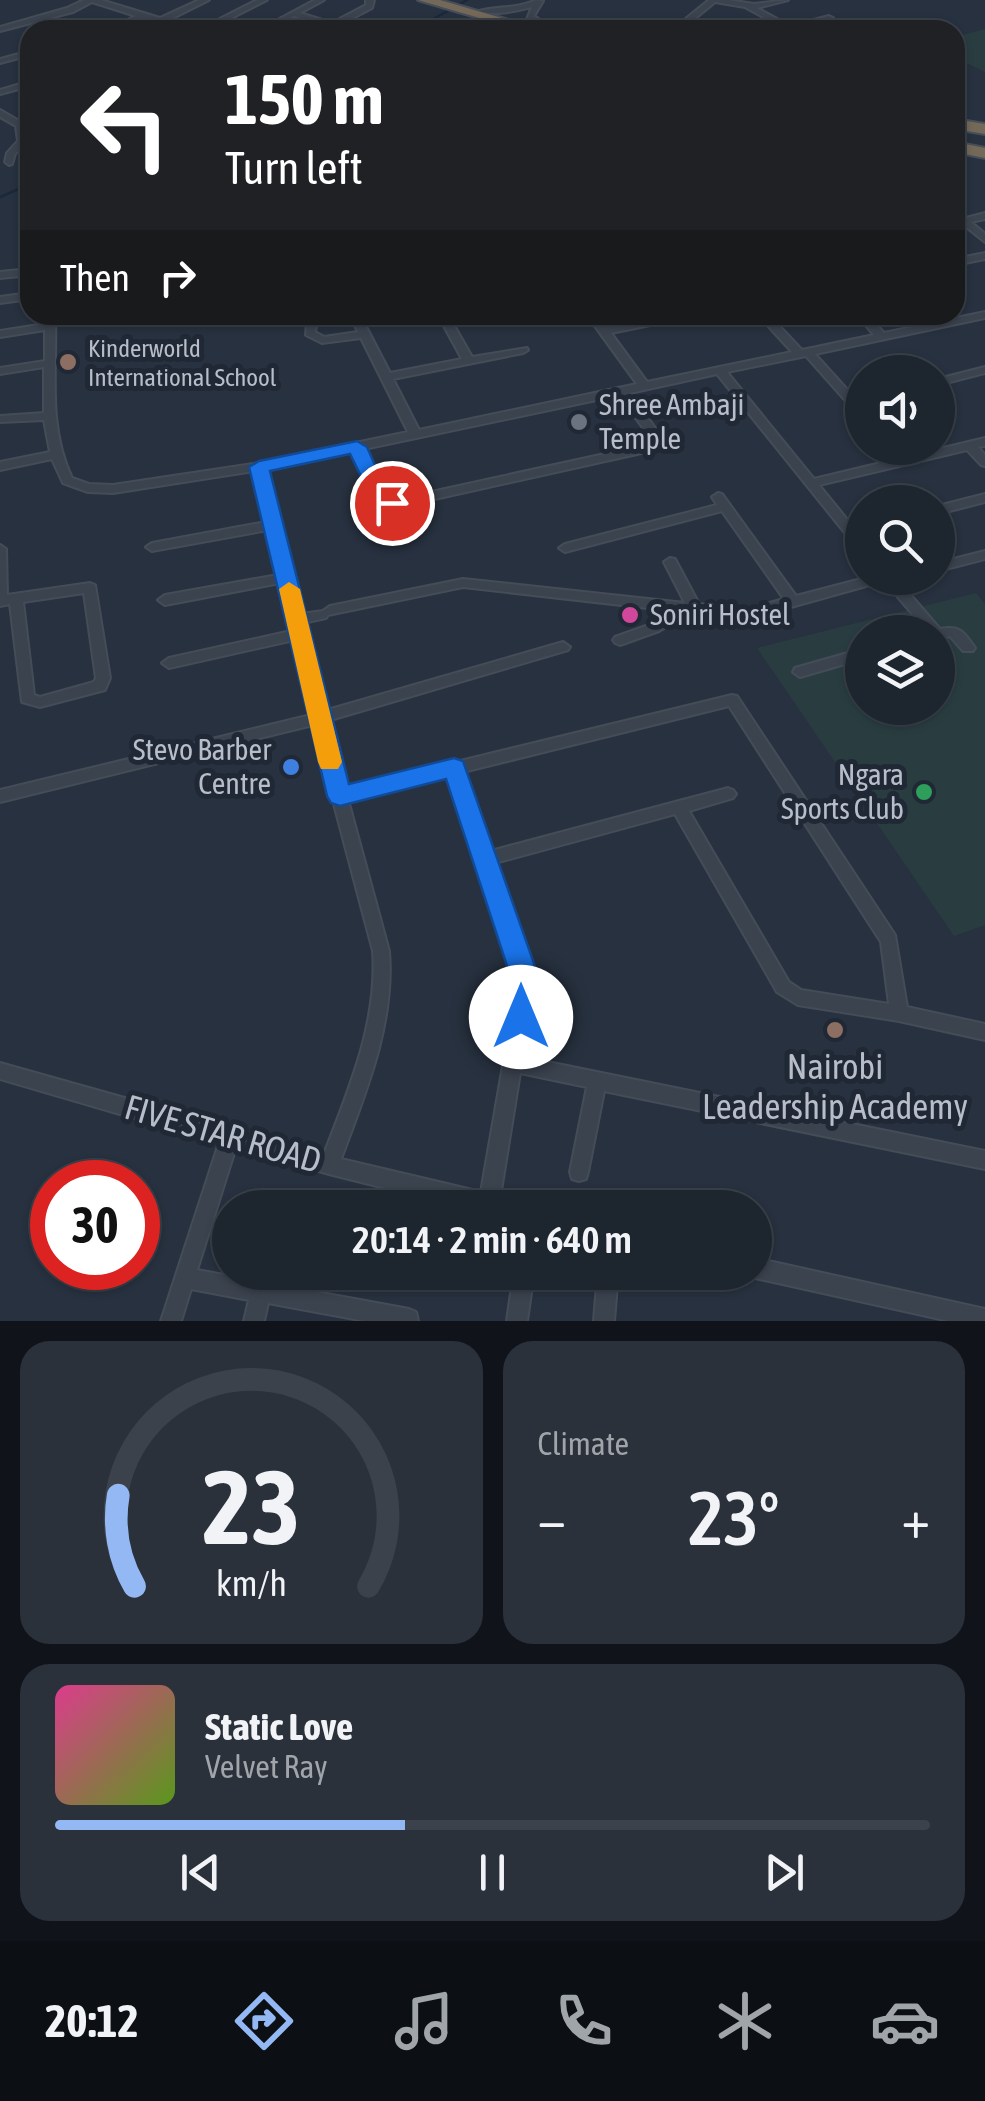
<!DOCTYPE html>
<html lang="en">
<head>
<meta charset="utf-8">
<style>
  :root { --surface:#1d252f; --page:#2a313b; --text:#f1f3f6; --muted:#a0a5aa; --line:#3b424b; --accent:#93b8f3 }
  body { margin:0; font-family:"Asap Condensed",sans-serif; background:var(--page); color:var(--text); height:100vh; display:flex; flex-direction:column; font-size:38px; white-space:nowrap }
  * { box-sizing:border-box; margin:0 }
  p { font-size:32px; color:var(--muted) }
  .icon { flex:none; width:55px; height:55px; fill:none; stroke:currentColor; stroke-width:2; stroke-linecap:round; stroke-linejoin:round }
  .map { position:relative; height:1321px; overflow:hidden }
  .side { display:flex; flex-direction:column; gap:20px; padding:20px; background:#10141a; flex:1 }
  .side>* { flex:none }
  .guide { position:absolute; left:20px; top:20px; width:945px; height:305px; border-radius:30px; box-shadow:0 2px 8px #0004,0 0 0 2px var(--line); background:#202124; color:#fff; overflow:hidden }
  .buttons { position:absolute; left:845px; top:355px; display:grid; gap:20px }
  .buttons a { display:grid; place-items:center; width:110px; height:110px; border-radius:50%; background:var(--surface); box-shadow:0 2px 8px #0004,0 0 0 2px var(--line); font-size:50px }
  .speed { position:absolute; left:30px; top:1160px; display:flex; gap:20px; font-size:50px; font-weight:700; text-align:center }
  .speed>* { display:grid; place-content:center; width:130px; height:130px; border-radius:50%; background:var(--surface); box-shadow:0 2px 8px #0004,0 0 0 2px var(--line); line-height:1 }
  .speed .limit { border:15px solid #d22; background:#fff; color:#111 }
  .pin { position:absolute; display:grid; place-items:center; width:85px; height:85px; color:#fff; margin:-42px; border:5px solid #fff; border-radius:50%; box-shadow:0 2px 10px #0007 }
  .me { position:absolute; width:110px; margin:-55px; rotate:0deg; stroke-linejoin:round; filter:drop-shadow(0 0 8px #0008) }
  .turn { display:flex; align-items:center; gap:35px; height:210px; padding:0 40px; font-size:45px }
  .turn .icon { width:130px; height:130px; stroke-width:2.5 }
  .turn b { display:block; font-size:70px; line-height:85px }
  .then { display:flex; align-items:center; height:95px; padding:0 40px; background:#0003; gap:20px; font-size:38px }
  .big { font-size:75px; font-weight:600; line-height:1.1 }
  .side .card { flex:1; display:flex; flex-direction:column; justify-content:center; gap:15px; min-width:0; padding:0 35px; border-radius:30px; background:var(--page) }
  .side .dial { align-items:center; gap:0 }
  .dial svg { height:260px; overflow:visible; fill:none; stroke:var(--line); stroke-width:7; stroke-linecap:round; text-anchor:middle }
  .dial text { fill:var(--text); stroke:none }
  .song { display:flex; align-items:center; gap:30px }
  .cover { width:120px; height:120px; border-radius:15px; background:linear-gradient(135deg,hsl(330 70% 55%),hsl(90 70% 35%)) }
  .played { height:10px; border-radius:5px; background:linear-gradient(90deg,var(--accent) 40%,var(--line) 40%) }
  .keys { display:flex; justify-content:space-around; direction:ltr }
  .heat { display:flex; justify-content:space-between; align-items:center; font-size:55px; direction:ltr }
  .side .tiles { flex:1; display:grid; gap:20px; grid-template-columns:1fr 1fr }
  .card:last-child { grid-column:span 2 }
  .trip { position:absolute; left:212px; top:1190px; width:560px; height:100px; border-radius:50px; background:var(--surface); box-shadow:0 2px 8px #0004,0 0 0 2px var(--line); font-weight:600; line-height:100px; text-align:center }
  .tabs { display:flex; height:160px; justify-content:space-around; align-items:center; background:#0c0f13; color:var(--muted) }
  .tabs .icon { width:70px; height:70px }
  .tabs .selected { color:var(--accent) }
  .tabs b { font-size:45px; color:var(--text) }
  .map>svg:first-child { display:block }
</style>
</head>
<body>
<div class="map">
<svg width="985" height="1321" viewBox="0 0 985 1321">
  <rect width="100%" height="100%" fill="#27313f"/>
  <path fill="#293d40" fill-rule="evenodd" d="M 985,29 L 985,72 L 955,57 L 955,37 Z
    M 976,593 L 985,604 L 985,925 L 954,936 L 757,648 ZM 862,632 L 938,632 L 938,708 L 862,708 Z"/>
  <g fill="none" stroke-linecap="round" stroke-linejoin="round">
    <path stroke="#1a283d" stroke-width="2.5" d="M 414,30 L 467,0
      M 0,197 L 30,184"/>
    <g stroke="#444c58" stroke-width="4">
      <path id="street" d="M 84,0 L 101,0 L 160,18 L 199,0 L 209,0 L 167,21 L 193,30 L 181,30 L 144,18 L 115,30 L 105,30 L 136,16 L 92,2 L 73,12 L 0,31 L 0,27 L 67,8 Z
        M 257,0 L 267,0 L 208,30 L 198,30 Z
        M 315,0 L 324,0 L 300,13 L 332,23 L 366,5 L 366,0 L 374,0 L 372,8 L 330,30 L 320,30 L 327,26 L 294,16 L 269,30 L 259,30 Z
        M 536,0 L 543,1 L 534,16 L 555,30 L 546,30 L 527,19 L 532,7 C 515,11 496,16 479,11 C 498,6 517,9 536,0 Z
        M 709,0 L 729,0 L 754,4 L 788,0 L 757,8 L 790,26 L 829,16 L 833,18 L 791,30 L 781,30 L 783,28 L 745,7 L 715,2 L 681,30 L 672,30 Z
        M 30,51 L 30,55 L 0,63 L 0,59 Z
        M 27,82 L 30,82 L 30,86 L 0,94 L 0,90 Z
        M 0,110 L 19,121 L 30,121 L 30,127 L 25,127 L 26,141 L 15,154 L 12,164 L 9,165 L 5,162 L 7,153 L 18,141 L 16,126 L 0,117 Z
        M 955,210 L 966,218 L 985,213 L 985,219 L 971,222 L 985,234 L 985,242 L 955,218 Z
        M 985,253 L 985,259 L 955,265 L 955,259 Z
        M 30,269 L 30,275 L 0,278 L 0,272 Z
        M 30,293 L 30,299 L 0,303 L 0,297 Z
        M 985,312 L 985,318 L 815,354 L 853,396 L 862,398 L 862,404 L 845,400 L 806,356 L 727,372 L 814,479 L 985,438 L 985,446 L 978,447 L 985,455 L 985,466 L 981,465 L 967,450 L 819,485 L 862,538 L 862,550 L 858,549 L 717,374 L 630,393 L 660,435 L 655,450 L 399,507 L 376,501 L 353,451 L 265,469 L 278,522 L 281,525 L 280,527 L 301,614 L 323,611 L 330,606 L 463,579 L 685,603 L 664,562 L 670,558 L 675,559 L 699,604 L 748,609 L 784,599 L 722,511 L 565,552 L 559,548 L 565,544 L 717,505 L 712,497 L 718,493 L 722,494 L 796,596 L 865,578 L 896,578 L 940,629 C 960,625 964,632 975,648 L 973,651 L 963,651 L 950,636 L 938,639 L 938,632 L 928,632 L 884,581 L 748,619 L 691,612 L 659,631 L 620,645 L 615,643 L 613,640 L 615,637 L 649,625 L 674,611 L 463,587 L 328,615 L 326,618 L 303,623 L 308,634 L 306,637 L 324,711 L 563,642 L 570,647 L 568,650 L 327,721 L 345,789 L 732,695 L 737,696 L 895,935 L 907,1007 L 985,1024 L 985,1040 L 899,1021 L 798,1005 L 777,992 L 675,814 L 491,864 L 531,972 L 534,991 L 523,1057 L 985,1151 L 985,1169 L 604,1091 L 588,1172 L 586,1179 L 579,1181 L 572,1179 L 570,1172 L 587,1087 L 520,1073 L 500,1197 L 513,1201 L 515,1208 L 465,1208 L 329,1174 L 236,1147 L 197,1270 L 409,1309 L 416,1312 L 418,1321 L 365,1321 L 268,1303 L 264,1321 L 244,1321 L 249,1300 L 191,1289 L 181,1321 L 161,1321 L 219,1143 L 0,1079 L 0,1063 L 324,1154 C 349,1089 378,1022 373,951 L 313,725 L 0,802 L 0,790 L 311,715 L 294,640 L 169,668 L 162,663 L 169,658 L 291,631 L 280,583 L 165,605 L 158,600 L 165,595 L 278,575 L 268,530 L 152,551 L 146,547 L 152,543 L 266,522 L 254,471 L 113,493 L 88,492 L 63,483 L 52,459 L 0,470 L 0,462 L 50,452 L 44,420 L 0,422 L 0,416 L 44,413 L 44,367 L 0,374 L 0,368 L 45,361 L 45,330 L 0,337 L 0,331 L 45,324 L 45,315 L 55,315 C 57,370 47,426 72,478 L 89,484 L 113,485 L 259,463 L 408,432 L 361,338 L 322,343 L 306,335 L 307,321 L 325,315 L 340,315 L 316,325 L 315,332 L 324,337 L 358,332 L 350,315 L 360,315 L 390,373 L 462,359 L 438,315 L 448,315 L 472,357 L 527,348 L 528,350 L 523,353 L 393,379 L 419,430 L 637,384 L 587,315 L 597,315 L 606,327 L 669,315 L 690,315 L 685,318 L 611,333 L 647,382 L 792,352 L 758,315 L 769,315 L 802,350 L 874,335 L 857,315 L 868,315 L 884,333 ZM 620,395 L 648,435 L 646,445 L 399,499 L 385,495 L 364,449 ZM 729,706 L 881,942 L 889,1004 L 801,990 L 789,982 L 689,811 L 733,798 L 736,794 L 733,790 L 728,788 L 487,852 L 463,772 ZM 449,775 L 474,860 L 515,972 L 516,991 L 481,1192 L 341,1159 C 366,1092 395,1023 389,951 L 348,800 Z
        M 985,367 L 985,373 L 938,385 L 938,379 Z
        M 985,494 L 985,502 L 938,514 L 938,506 Z
        M 0,545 L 6,549 L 7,595 L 90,583 L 95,585 L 110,678 L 105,690 L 40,707 L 22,702 L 10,604 L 0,606 ZM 84,593 L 96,678 L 94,682 L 40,697 L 34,695 L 23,602 Z
        M 985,551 L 985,559 L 938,571 L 938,563 Z
        M 862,649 L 862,659 L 800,677 L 793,672 L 795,668 Z
        M 755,1258 L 985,1309 L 985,1321 L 949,1321 L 755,1278 L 747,1272 L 755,1272 Z
        M 514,1272 L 534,1272 L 527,1321 L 507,1321 Z
        M 598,1272 L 618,1272 L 614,1321 L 594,1321 Z"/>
    </g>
    <g stroke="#464e59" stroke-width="4">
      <path id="highway" d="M 418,0 L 440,0 L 543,30 L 520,30 Z
        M 955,119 L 985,124 L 985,134 L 955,129 Z
        M 955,142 L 985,148 L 985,158 L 955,152 Z"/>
    </g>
    <use href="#street" fill="#3b434f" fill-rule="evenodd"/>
    <use href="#highway" fill="#746958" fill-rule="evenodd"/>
  </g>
  <path fill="#1a73e8" stroke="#114b97" stroke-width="2.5" d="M 357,441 L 367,447 L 389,496 L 403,503 L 400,508 L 375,505 L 350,454 L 270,471 L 349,784 L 454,758 L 463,761 L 537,972 C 539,991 539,1009 531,1026 L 521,1030 L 511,1026 C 504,1011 511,990 509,972 L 446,779 L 340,806 L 331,803 L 327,796 L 249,467 L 259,461 Z"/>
  <path fill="#f59e0b" d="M 289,582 L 300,589 L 342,762 L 338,769 L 321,769 L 318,762 L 279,589 Z"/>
  <g fill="#8d6e63" stroke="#1f2834" stroke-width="4">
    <circle cx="68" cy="362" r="10"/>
    <circle cx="835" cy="1030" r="10"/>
  </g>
  <circle fill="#6b7280" stroke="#1f2834" stroke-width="4" cx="579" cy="422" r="10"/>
  <circle fill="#d1479c" stroke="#1f2834" stroke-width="4" cx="630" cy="615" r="10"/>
  <circle fill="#3f7fe0" stroke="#1f2834" stroke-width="4" cx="291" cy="767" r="10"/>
  <circle fill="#2e9e5b" stroke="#1f2834" stroke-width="4" cx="924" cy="792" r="10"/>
  <g text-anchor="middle" stroke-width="10" stroke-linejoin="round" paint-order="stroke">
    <g font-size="25" fill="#b7bec9" stroke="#1f2834" text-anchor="start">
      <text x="88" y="357">Kinderworld<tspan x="88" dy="29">International School</tspan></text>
    </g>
    <g font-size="30" fill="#b7bec9" stroke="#1f2834" text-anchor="start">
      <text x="599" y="415">Shree Ambaji<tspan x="599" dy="34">Temple</tspan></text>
      <text x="650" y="625">Soniri Hostel</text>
      <text x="271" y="760" text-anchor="end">Stevo Barber<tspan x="271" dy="34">Centre</tspan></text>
      <text x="904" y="785" text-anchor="end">Ngara<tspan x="904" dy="34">Sports Club</tspan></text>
    </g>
    <g font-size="35" fill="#b7bec9" stroke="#1f2834">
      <text x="835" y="1079">Nairobi<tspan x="835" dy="40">Leadership Academy</tspan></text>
    </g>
    <g font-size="35" fill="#b7bec9" stroke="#1f2834">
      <text transform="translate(223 1134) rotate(16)" y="12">FIVE STAR ROAD</text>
    </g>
  </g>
</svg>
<div class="buttons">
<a><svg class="icon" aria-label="sound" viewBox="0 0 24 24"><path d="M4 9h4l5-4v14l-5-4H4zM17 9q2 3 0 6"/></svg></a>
<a><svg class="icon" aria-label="search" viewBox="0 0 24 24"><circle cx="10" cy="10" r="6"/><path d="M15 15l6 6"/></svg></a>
<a><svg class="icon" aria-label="layers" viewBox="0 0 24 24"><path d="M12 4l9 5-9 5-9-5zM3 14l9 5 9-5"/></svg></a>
</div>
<div class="speed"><div class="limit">30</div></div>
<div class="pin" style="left:392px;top:503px;background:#d93025"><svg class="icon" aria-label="arrive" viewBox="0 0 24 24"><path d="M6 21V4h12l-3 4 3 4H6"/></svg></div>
<svg class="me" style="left:521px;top:1017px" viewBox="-20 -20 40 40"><circle r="19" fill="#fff"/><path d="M0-13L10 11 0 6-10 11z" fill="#1a73e8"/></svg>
<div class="trip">20:14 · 2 min · 640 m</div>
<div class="guide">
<div class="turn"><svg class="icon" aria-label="left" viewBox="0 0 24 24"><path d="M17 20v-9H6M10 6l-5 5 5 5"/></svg><div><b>150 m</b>Turn left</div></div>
<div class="then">Then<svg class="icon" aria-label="right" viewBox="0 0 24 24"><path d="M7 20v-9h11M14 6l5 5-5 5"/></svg></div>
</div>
</div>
<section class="side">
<div class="tiles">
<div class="card dial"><svg viewBox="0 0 100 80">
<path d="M14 69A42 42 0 1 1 86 69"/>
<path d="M14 69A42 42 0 0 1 9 41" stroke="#93b8f3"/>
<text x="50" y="56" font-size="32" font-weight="700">23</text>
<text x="50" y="72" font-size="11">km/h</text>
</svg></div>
<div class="card"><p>Climate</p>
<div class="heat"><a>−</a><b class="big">23°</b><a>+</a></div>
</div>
<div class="card">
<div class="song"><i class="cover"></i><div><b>Static Love</b><p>Velvet Ray</p></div></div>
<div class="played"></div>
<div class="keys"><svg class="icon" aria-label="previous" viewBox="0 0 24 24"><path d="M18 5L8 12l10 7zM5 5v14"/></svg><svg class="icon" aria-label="pause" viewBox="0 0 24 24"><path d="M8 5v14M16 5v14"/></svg><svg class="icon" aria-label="next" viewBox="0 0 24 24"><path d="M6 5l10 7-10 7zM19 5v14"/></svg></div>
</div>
</div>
</section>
<nav class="tabs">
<b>20:12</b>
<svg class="icon selected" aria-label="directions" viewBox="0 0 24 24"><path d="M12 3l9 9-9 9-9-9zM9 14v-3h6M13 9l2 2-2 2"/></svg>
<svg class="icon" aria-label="music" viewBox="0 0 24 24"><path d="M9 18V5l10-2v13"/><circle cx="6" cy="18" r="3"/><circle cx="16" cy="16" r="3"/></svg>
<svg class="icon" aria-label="phone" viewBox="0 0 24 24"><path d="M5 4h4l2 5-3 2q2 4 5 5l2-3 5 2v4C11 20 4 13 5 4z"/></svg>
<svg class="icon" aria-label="climate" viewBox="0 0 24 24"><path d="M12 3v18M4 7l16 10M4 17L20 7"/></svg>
<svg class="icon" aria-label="car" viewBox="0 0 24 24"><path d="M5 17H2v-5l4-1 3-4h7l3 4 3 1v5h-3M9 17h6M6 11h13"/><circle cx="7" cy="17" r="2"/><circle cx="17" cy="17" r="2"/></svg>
</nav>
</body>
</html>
